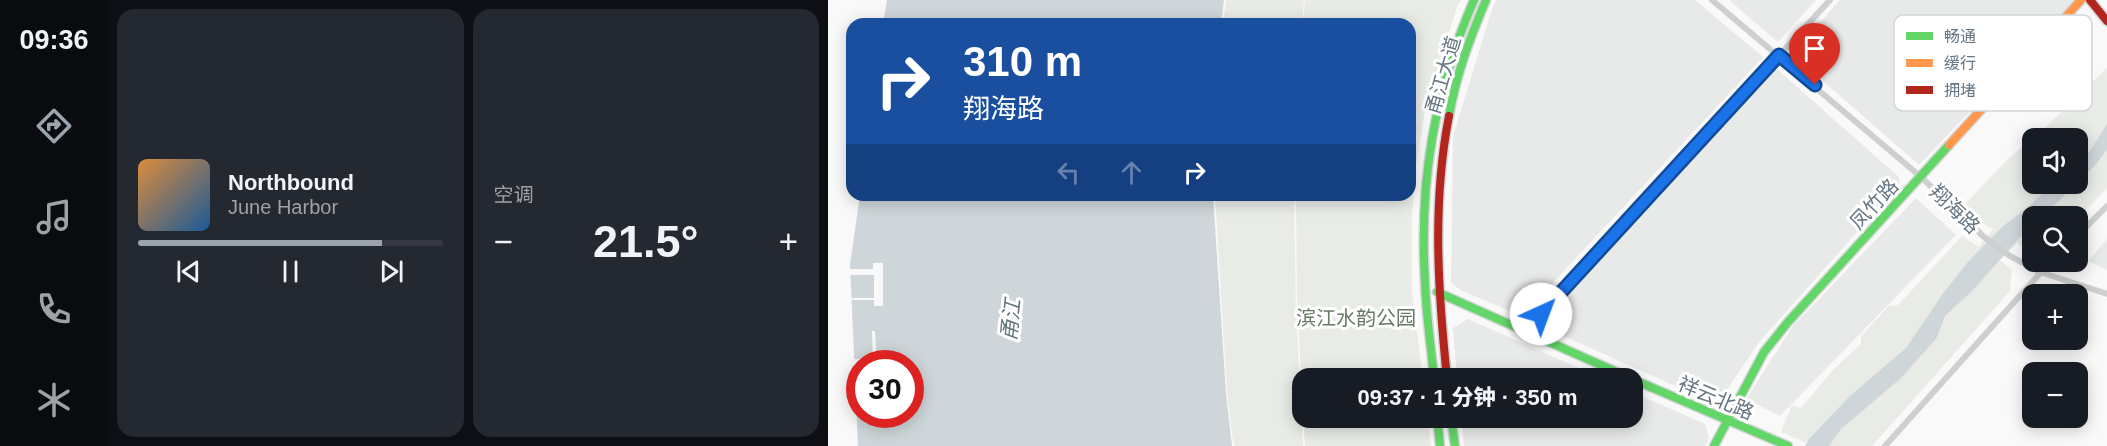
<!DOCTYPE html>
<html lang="zh">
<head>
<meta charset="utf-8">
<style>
  :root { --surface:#171b24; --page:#242831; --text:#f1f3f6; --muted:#9ea1a6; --line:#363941; --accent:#99a4ac }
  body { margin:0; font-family:Helvetica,"Noto Sans SC",sans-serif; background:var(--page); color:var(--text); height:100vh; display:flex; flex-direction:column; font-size:22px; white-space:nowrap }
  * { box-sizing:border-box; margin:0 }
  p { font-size:20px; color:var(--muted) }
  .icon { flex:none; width:33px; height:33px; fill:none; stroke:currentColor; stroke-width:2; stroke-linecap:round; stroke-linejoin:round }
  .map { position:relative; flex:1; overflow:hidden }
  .side { display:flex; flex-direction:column; gap:9px; padding:9px; background:#0d0f14; width:720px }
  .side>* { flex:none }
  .hud { position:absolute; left:18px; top:18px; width:570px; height:183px; border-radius:18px; box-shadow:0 3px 15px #0003; background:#1a4fa0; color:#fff; overflow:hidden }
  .fabs { position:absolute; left:1194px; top:128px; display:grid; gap:12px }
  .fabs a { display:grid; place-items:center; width:66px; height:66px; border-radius:12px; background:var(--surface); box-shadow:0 3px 15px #0003; font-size:30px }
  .speed { position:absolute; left:18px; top:350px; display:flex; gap:12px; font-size:30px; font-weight:700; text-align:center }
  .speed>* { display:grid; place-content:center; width:78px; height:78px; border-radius:50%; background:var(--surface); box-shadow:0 3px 15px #0003; line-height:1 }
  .speed .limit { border:9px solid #d22; background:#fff; color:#111 }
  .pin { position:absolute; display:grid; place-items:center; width:51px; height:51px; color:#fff; margin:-62px -26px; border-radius:50% 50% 50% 0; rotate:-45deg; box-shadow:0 0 6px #0007 }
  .pin .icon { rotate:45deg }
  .me { position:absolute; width:66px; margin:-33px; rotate:43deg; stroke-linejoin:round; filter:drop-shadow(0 0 4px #0008) }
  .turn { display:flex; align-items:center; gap:21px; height:126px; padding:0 18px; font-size:27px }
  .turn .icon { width:78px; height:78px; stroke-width:2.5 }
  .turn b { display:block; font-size:42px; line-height:51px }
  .lanes { display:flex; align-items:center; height:57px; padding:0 18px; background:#0003; justify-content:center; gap:30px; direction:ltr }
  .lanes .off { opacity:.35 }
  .big { font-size:45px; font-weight:800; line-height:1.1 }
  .side .card { flex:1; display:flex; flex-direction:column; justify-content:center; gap:9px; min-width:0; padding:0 21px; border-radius:18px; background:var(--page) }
  .song { display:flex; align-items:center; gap:18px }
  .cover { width:72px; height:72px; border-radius:9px; background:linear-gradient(135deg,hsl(30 70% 55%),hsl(210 70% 35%)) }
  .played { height:6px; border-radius:3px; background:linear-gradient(90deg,var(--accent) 80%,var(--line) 80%) }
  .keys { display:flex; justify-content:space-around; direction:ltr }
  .heat { display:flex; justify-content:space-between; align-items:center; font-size:33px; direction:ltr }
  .side .tiles { flex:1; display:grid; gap:9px; grid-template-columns:repeat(2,1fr) }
  .trip { position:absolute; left:464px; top:368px; width:351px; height:60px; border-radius:18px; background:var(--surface); box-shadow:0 3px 15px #0003; font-weight:800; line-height:60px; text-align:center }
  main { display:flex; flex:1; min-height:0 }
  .tab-bar { display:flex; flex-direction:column; width:108px; justify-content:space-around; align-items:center; background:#090b0e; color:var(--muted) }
  .tab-bar .icon { width:42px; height:42px }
  .tab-bar .active { color:var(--accent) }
  .tab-bar b { font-size:27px; color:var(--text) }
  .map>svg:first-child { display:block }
</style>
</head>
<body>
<main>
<nav class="tab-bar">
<b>09:36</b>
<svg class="icon active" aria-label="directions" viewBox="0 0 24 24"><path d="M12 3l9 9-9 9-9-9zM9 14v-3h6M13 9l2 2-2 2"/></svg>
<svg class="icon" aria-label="music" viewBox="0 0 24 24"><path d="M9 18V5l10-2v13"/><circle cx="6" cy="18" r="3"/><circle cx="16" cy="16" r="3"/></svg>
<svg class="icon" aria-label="phone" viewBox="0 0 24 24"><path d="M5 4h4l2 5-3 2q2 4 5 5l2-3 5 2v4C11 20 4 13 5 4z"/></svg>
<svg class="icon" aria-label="climate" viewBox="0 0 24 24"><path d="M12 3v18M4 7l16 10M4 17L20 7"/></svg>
</nav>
<section class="side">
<div class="tiles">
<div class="card">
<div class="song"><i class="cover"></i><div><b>Northbound</b><p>June Harbor</p></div></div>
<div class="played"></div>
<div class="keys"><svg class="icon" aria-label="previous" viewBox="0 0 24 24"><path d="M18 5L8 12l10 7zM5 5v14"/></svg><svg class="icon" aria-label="pause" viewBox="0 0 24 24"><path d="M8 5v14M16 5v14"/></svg><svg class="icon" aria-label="next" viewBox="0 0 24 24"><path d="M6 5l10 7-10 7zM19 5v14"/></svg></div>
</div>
<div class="card"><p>空调</p>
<div class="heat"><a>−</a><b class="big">21.5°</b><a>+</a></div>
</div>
</div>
</section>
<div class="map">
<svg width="1279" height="446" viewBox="0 0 1279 446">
  <rect width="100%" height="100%" fill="#f9f9f9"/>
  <path fill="#e8e9e9" d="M 668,0 L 867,0 L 935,57 L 694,316 L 632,290 L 623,282 L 625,136 L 664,9 Z
    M 901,0 L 988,0 L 950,42 Z
    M 1012,0 L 1245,0 L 1242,6 L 1091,165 L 964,54 Z
    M 944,69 L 951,71 L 1071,177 L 1072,184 L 932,341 L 894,397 L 881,401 L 711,325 Z
    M 1088,198 L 1128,235 L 952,416 L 918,399 L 965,326 Z
    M 1279,239 L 1279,270 L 1260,261 Z
    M 640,319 L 773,378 L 629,378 L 625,328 Z
    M 804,392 L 877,424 L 881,438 L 877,446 L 636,446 L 633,417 L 804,417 Z"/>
  <path fill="#e8ebe6" d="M 398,0 L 476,0 L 474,24 L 395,24 Z
    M 477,0 L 633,0 L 629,7 L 598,104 L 588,166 L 584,214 L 584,293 L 595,378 L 474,378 L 474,395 L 469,297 L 468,195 L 582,195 L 582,24 L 475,24 Z
    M 1279,68 L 1279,188 L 1250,219 L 1250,216 L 1204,216 L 1204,249 L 1196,248 L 1190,243 L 1171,260 L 1184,269 L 1182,291 L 1044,446 L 986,446 L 953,432 L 964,405 L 973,408 L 1005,370 L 1033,344 L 1033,336 L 1061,306 L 1070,305 L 1134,236 L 1151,247 L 1165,229 L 1150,220 L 1137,204 L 1181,158 L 1204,139 L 1204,183 L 1250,183 L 1250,138 L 1206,138 Z
    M 387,195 L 466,195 L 468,315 L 475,446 L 407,446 L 405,441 L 399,393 Z
    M 475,417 L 599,417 L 603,446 L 477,446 Z"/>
  <path fill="#ced6d9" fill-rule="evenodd" d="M 59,0 L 396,0 L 393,24 L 55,24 Z
    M 1279,124 L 1279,149 L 1270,162 L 1250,183 L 1250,161 L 1262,151 Z
    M 1226,183 L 1249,183 L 1215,216 L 1204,216 L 1204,226 L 1194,235 L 1145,290 L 1117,316 L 1108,339 L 1072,379 L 1013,429 L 1001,446 L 977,446 L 981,439 L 1022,396 L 1078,348 L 1116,292 L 1140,262 L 1174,227 L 1199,208 Z
    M 32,195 L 385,195 L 398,394 L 404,446 L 30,446 L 22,264 ZM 32,363 L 82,363 L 82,414 L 32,414 Z"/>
  <path fill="#f9f9f9" d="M 45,263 L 55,263 L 55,306 L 46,306 L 46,300 L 22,300 L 22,298 L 46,298 L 46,275 L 21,275 L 21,269 L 45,269 Z
    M 44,331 L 47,331 L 48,352 L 58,352 L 58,363 L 32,363 L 31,367 L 24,367 L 24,359 L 45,359 Z"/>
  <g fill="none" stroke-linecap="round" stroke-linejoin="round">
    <g stroke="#d5d6d7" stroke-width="11">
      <path id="fast" d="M 621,116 C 628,75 642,38 658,0
        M 609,292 L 802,378
        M 606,378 C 603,346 598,314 597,282 C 591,182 606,92 646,0
        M 804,379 L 960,446
        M 609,417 L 612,446
        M 623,417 L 627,446
        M 886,446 L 936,352 L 960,322 L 1121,145"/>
    </g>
    <g stroke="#d5d6d7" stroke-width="11">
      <path id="slow" d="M 1121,145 L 1253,0"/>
    </g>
    <g stroke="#d5d6d7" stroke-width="11">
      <path id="jam" d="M 1262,0 L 1279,21
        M 619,378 C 610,291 604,203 621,116"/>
    </g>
    <path stroke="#cecfd0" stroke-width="6" d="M 884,0 L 1093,177 L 1156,237 L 1182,256 L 1212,272 L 1279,294
      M 1250,235 L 1279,206
      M 698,331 L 1002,0
      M 1057,446 L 1223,261"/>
    <use href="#fast" stroke="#63d668" stroke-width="8"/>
    <use href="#slow" stroke="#ff974d" stroke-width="8"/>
    <use href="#jam" stroke="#b3261e" stroke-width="8"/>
  </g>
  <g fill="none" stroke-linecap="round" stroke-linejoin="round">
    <g stroke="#114b97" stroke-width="15">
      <path id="route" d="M 713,314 L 951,55 L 987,85"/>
    </g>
    <use href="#route" stroke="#1a73e8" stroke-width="10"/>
  </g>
  <g text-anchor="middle" stroke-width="6" stroke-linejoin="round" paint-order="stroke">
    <g font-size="20" fill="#657683" stroke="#fff">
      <text transform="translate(615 75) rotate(-74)" y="7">甬江大道</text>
      <text transform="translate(1046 204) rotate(-47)" y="7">凤竹路</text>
      <text transform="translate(1127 209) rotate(44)" y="7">翔海路</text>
      <text transform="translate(888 398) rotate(23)" y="7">祥云北路</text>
    </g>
    <g font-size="20" fill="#687a64" stroke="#fff">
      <text x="528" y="325">滨江水韵公园</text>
    </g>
    <g font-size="21" font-style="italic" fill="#60757c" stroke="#fff">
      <text transform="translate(183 320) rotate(-84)" y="7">甬江</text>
    </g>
  </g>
  <rect x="1066" y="15" width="198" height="96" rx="9" fill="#fff" stroke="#d1d6da" stroke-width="1.5"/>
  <rect x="1078" y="32" width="27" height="8" fill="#63d668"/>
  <rect x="1078" y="59" width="27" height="8" fill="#ff974d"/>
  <rect x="1078" y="86" width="27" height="8" fill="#b3261e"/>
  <g font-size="16" fill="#657683">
    <text x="1116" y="42">畅通</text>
    <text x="1116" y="69">缓行</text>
    <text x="1116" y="96">拥堵</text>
  </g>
</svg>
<div class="fabs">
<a><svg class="icon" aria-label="sound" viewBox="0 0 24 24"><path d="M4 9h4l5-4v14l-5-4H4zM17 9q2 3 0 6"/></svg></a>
<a><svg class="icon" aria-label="search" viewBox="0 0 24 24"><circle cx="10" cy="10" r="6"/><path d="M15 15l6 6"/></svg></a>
<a>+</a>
<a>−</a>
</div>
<div class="speed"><div class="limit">30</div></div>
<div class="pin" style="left:987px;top:85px;background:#d93025"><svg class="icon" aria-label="arrive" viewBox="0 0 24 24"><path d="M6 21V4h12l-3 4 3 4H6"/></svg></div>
<svg class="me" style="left:713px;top:314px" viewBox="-20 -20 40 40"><circle r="19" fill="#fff"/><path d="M0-13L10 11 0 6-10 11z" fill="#1a73e8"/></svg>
<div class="trip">09:37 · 1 分钟 · 350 m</div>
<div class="hud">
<div class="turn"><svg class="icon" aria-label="right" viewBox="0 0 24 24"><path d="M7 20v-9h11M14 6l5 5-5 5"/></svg><div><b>310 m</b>翔海路</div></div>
<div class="lanes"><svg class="icon off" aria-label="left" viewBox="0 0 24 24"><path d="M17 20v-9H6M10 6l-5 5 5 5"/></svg><svg class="icon off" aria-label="ahead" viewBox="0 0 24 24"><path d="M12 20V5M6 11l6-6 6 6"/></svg><svg class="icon" aria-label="right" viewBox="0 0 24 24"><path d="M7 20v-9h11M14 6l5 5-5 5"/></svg></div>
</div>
</div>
</main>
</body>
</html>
